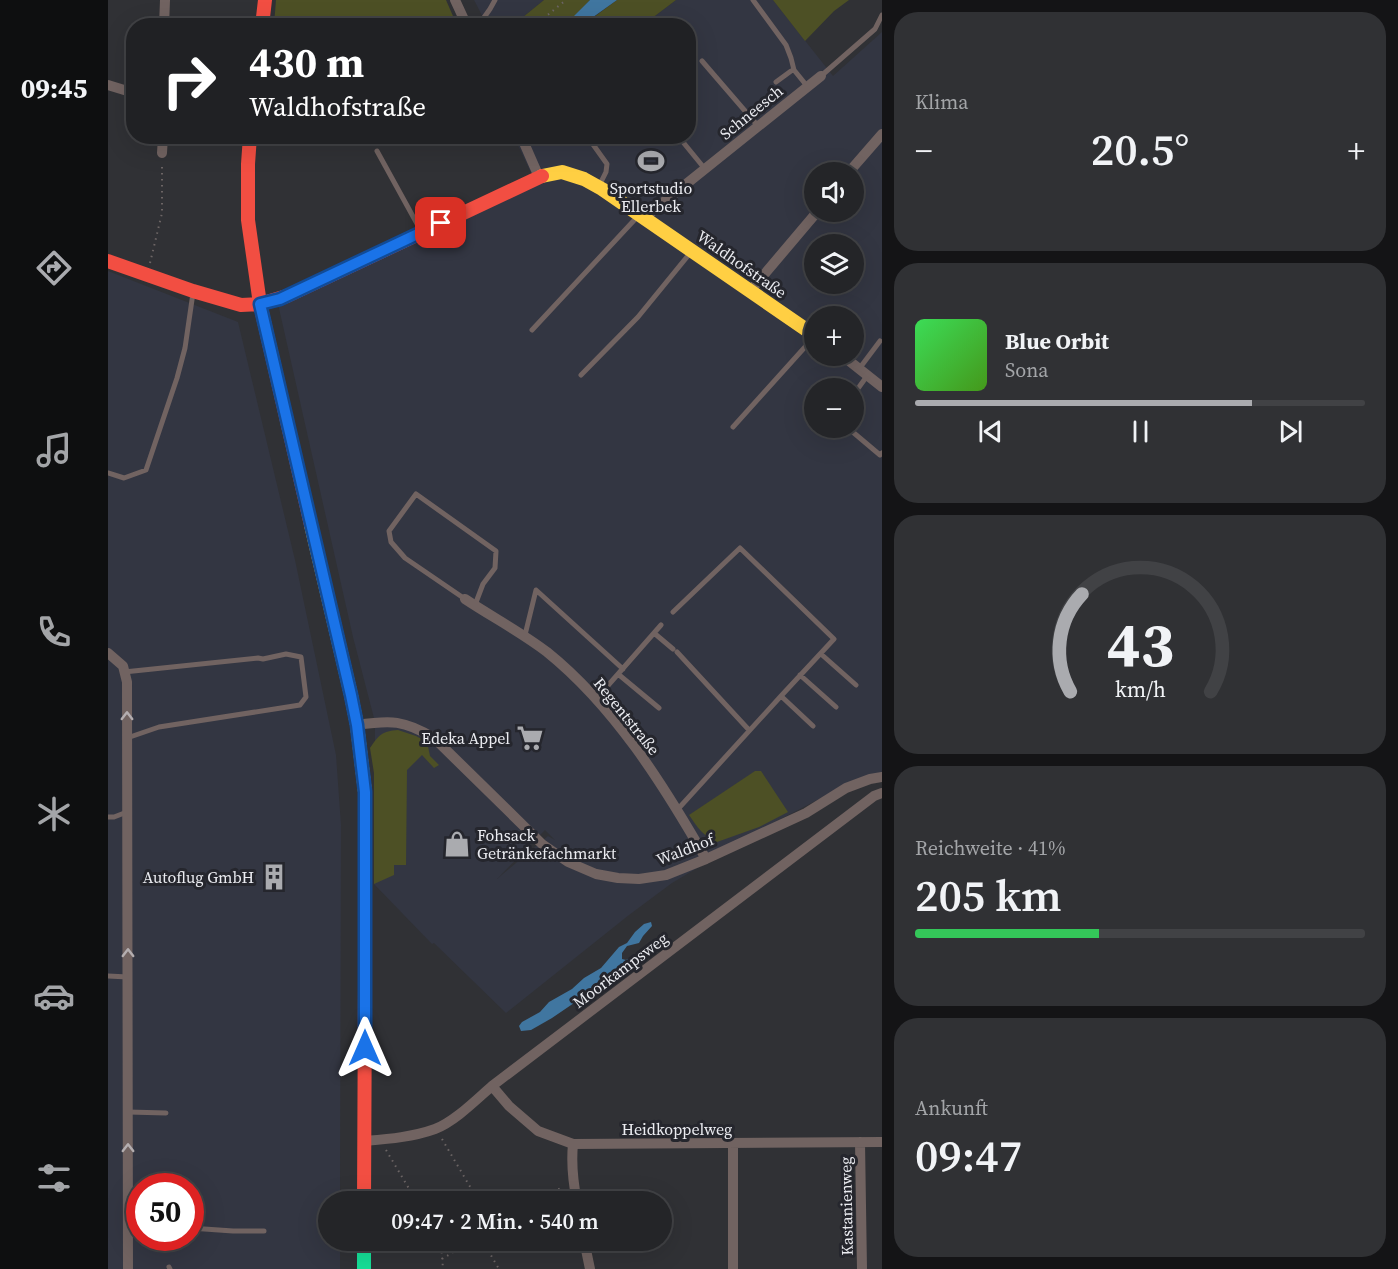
<!DOCTYPE html>
<html lang="de">
<head>
<meta charset="utf-8">
<style>
  :root { --surface:#242528; --page:#303134; --text:#f1f3f6; --muted:#a3a5a8; --line:#414245; --accent:#aaabaf }
  body { margin:0; font-family:"Source Serif 4",serif; background:var(--page); color:var(--text); height:100vh; display:flex; flex-direction:column; font-size:22px; white-space:nowrap }
  * { box-sizing:border-box; margin:0 }
  p { font-size:20px; color:var(--muted) }
  .icon { flex:none; width:33px; height:33px; fill:none; stroke:currentColor; stroke-width:2; stroke-linecap:round; stroke-linejoin:round }
  .map { position:relative; flex:1; overflow:hidden }
  .sheet { display:flex; flex-direction:column; gap:12px; padding:12px; background:#141416; width:516px }
  .sheet>* { flex:none }
  .guide { position:absolute; left:18px; top:18px; width:570px; height:126px; border-radius:24px; box-shadow:0 6px 24px #0002,0 0 0 2px var(--line); background:#202124; color:#fff; overflow:hidden }
  .buttons { position:absolute; left:696px; top:162px; display:grid; gap:12px }
  .buttons a { display:grid; place-items:center; width:60px; height:60px; border-radius:50%; background:var(--surface); box-shadow:0 6px 24px #0002,0 0 0 2px var(--line); font-size:30px }
  .speed { position:absolute; left:18px; top:1173px; display:flex; gap:12px; font-size:30px; font-weight:700; text-align:center }
  .speed>* { display:grid; place-content:center; width:78px; height:78px; border-radius:50%; background:var(--surface); box-shadow:0 6px 24px #0002,0 0 0 2px var(--line); line-height:1 }
  .speed .limit { border:9px solid #d22; background:#fff; color:#111 }
  .pin { position:absolute; display:grid; place-items:center; width:51px; height:51px; color:#fff; margin:-26px; border-radius:12px; box-shadow:0 3px 9px #0006 }
  .me { position:absolute; width:66px; margin:-33px; rotate:0deg; stroke-linejoin:round; filter:drop-shadow(0 0 4px #0008) }
  .turn { display:flex; align-items:center; gap:21px; height:126px; padding:0 24px; font-size:27px }
  .turn .icon { width:78px; height:78px; stroke-width:2.5 }
  .turn b { display:block; font-size:42px; line-height:51px }
  .big { font-size:45px; font-weight:600; line-height:1.1 }
  .sheet .tile { flex:1; display:flex; flex-direction:column; justify-content:center; gap:9px; min-width:0; padding:0 21px; border-radius:24px; background:var(--page) }
  .sheet .dial { align-items:center; gap:0 }
  .dial svg { height:156px; overflow:visible; fill:none; stroke:var(--line); stroke-width:7; stroke-linecap:round; text-anchor:middle }
  .dial text { fill:var(--text); stroke:none }
  .song { display:flex; align-items:center; gap:18px }
  .cover { width:72px; height:72px; border-radius:9px; background:linear-gradient(135deg,hsl(130 70% 55%),hsl(100 70% 35%)) }
  .played { height:6px; border-radius:3px; background:linear-gradient(90deg,var(--accent) 75%,var(--line) 75%) }
  .keys { display:flex; justify-content:space-around; direction:ltr }
  .heat { display:flex; justify-content:space-between; align-items:center; font-size:33px; direction:ltr }
  .charge { height:9px; border-radius:4px; background:linear-gradient(90deg,#34c759 41%,var(--line) 0) }
  .trip { position:absolute; left:210px; top:1191px; width:354px; height:60px; border-radius:30px; background:var(--surface); box-shadow:0 6px 24px #0002,0 0 0 2px var(--line); font-weight:600; line-height:60px; text-align:center }
  main { display:flex; flex:1; min-height:0 }
  .dock { display:flex; flex-direction:column; width:108px; justify-content:space-around; align-items:center; background:#0e0f10; color:var(--muted) }
  .dock .icon { width:42px; height:42px }
  .dock .selected { color:var(--accent) }
  .dock b { font-size:27px; color:var(--text) }
  .map>svg:first-child { display:block }
</style>
</head>
<body>
<main>
<nav class="dock">
<b>09:45</b>
<svg class="icon selected" aria-label="directions" viewBox="0 0 24 24"><path d="M12 3l9 9-9 9-9-9zM9 14v-3h6M13 9l2 2-2 2"/></svg>
<svg class="icon" aria-label="music" viewBox="0 0 24 24"><path d="M9 18V5l10-2v13"/><circle cx="6" cy="18" r="3"/><circle cx="16" cy="16" r="3"/></svg>
<svg class="icon" aria-label="phone" viewBox="0 0 24 24"><path d="M5 4h4l2 5-3 2q2 4 5 5l2-3 5 2v4C11 20 4 13 5 4z"/></svg>
<svg class="icon" aria-label="climate" viewBox="0 0 24 24"><path d="M12 3v18M4 7l16 10M4 17L20 7"/></svg>
<svg class="icon" aria-label="car" viewBox="0 0 24 24"><path d="M5 17H2v-5l4-1 3-4h7l3 4 3 1v5h-3M9 17h6M6 11h13"/><circle cx="7" cy="17" r="2"/><circle cx="17" cy="17" r="2"/></svg>
<svg class="icon" aria-label="filters" viewBox="0 0 24 24"><path d="M4 7h16M4 17h16"/><circle cx="9" cy="7" r="2"/><circle cx="15" cy="17" r="2"/></svg>
</nav>
<div class="map">
<svg width="774" height="1269" viewBox="0 0 774 1269">
  <rect width="100%" height="100%" fill="#303135"/>
  <path fill="#333642" fill-rule="evenodd" d="M 366,0 L 436,0 L 404,26 L 379,25 Z
    M 568,0 L 665,0 L 725,76 L 774,32 L 774,772 L 736,786 L 667,822 L 564,883 L 521,915 L 398,1013 L 326,943 L 324,944 L 266,884 L 267,722 L 245,637 L 168,295 L 425,177 L 406,137 L 580,136 L 580,26 L 535,25 ZM 706,172 L 746,172 L 746,212 L 706,212 ZM 706,244 L 746,244 L 746,284 L 706,284 ZM 706,316 L 746,316 L 746,356 L 706,356 ZM 706,388 L 746,388 L 746,428 L 706,428 ZM 437,830 L 447,840 L 440,836 L 389,879 Z
    M 0,271 L 130,322 L 187,560 L 228,755 L 233,825 L 232,1201 L 220,1202 L 220,1240 L 232,1241 L 232,1269 L 0,1269 ZM 32,1186 L 82,1186 L 82,1238 L 32,1238 Z"/>
  <path fill="#4d5025" d="M 168,0 L 338,0 L 348,23 L 253,19 L 252,25 L 166,25 Z
    M 436,0 L 482,0 L 463,20 L 454,21 L 453,25 L 404,26 Z
    M 509,0 L 568,0 L 535,25 L 474,26 Z
    M 665,0 L 741,0 L 726,11 L 697,41 Z
    M 290,730 L 308,736 L 319,742 L 322,756 L 331,765 L 326,768 L 314,755 L 299,770 L 298,865 L 286,865 L 286,875 L 266,884 L 266,773 L 262,748 C 271,735 274,731 290,730 Z
    M 647,771 L 653,771 L 680,812 L 651,827 L 609,842 C 594,835 590,828 581,815 Z"/>
  <path fill="#4076a0" d="M 482,0 L 509,0 L 474,25 L 453,25 L 454,20 L 463,19 Z
    M 543,922 L 544,926 L 535,936 L 531,943 L 519,946 L 514,953 L 514,959 L 518,960 L 532,952 L 535,956 L 444,1018 L 423,1030 L 413,1031 L 411,1026 L 414,1022 L 432,1012 L 441,1002 L 464,989 L 476,978 L 493,968 L 511,947 L 519,943 L 527,932 L 536,924 Z"/>
  <g fill="none" stroke-linecap="round" stroke-linejoin="round">
    <path stroke="#6c6565" stroke-width="2" stroke-dasharray="1.5 4.5" stroke-linecap="butt" d="M 426,26 L 458,0
      M 42,263 L 54,213 L 54,165
      M 334,1139 L 371,1202
      M 278,1150 L 309,1202
      M 430,1202 L 454,1187
      M 332,1240 L 333,1243 L 335,1269
      M 374,1240 L 391,1269
      M 334,1259 L 365,1240"/>
    <path stroke="#716361" stroke-width="5" d="M 645,0 L 678,45 L 683,58 L 686,70
      M 370,26 L 382,9 L 387,0
      M 594,61 L 650,126
      M 713,76 L 767,29 L 774,15
      M 668,82 L 683,71 L 686,70 L 699,86
      M 479,136 L 499,164 L 498,172 L 491,186
      M 570,136 L 597,169
      M 269,151 L 313,231
      M 424,330 L 531,215
      M 751,369 L 772,341
      M 473,375 L 530,317 L 583,252
      M 746,394 L 759,376
      M 625,427 L 706,337
      M 740,428 L 772,455 L 774,453
      M 0,473 L 16,478 L 38,470 L 69,378 L 77,348 L 85,293
      M 357,599 L 297,558 L 283,542 L 281,531 L 308,494 L 388,551 L 387,568 L 375,584 L 367,605
      M 565,612 L 632,548 L 726,639 L 673,696 L 570,809
      M 546,633 L 565,649
      M 417,635 L 428,590 L 515,669
      M 569,652 L 641,730
      M 713,654 L 748,685
      M 16,672 L 150,658 L 155,659 L 178,654 L 193,657 L 198,697 L 192,705 L 51,727 L 19,738
      M 510,674 L 551,708
      M 692,675 L 728,707
      M 673,696 L 705,726
      M 489,698 L 553,625
      M 0,817 L 6,817 L 19,812
      M 0,976 L 20,977
      M 20,1112 L 58,1113
      M 20,1226 L 32,1226
      M 82,1228 L 125,1231 L 156,1231
      M 61,1267 L 62,1269"/>
    <path stroke="#716361" stroke-width="10" d="M 347,0 L 359,26
      M 56,26 L 57,0
      M 0,85 L 26,93
      M 413,136 L 431,177
      M 54,153 L 55,136
      M 741,172 L 774,134
      M 537,217 L 713,76
      M 643,290 L 709,212
      M 735,356 L 774,387
      M 357,599 C 384,617 413,632 439,652 C 506,706 555,784 598,859
      M 0,653 L 15,666 L 19,682 L 20,1269
      M 249,725 C 283,720 296,720 326,738 L 434,844 L 460,862 L 488,874 L 510,878 L 531,879 L 558,875 L 598,859 L 698,813 L 738,788 L 762,779 L 774,777
      M 384,1086 L 401,1106 L 430,1131 L 465,1144 L 774,1142
      M 257,1141 C 280,1139 305,1137 327,1129 C 346,1122 368,1100 384,1086 L 766,796 L 774,793
      M 752,1142 L 754,1269
      M 465,1144 C 463,1164 465,1182 469,1202
      M 625,1144 L 625,1269
      M 476,1240 L 482,1269"/>
    <path stroke="#16e098" stroke-width="14" d="M 256,1240 L 256,1269"/>
    <path stroke="#ffcf43" stroke-width="14" d="M 434,176 L 454,172 L 476,179 L 494,189 L 706,335
      M 203,525 L 243,695 L 249,725 L 257,792 L 257,988"/>
    <path stroke="#f24e42" stroke-width="14" d="M 154,26 L 157,0
      M 142,136 L 140,164 L 140,220 L 152,304 L 203,525
      M 0,261 L 85,291 L 133,305 L 152,304 L 179,296 L 434,176
      M 256,1202 L 257,988"/>
  </g>
  <defs><path id="oneway-chevron" d="M-2-3.5L2.5 0L-2 3.5" fill="none" stroke-width="1.6" stroke-linecap="round" stroke-linejoin="round" transform="scale(1.5)"/></defs>
  <g stroke="#b4aeb0">
    <use href="#oneway-chevron" transform="translate(19 716) rotate(-90)"/>
    <use href="#oneway-chevron" transform="translate(20 953) rotate(-90)"/>
    <use href="#oneway-chevron" transform="translate(20 1148) rotate(-90)"/>
  </g>
  <g fill="none" stroke-linecap="round" stroke-linejoin="round">
    <g stroke="#114b97" stroke-width="15">
      <path id="route" d="M 257,1048 L 257,792 L 249,725 L 243,695 L 152,304 L 172,299 L 333,223"/>
    </g>
    <use href="#route" stroke="#1a73e8" stroke-width="10"/>
  </g>
  <defs>
    <g id="stadium-bare" transform="scale(2.07)"><path d="M0-5a6.5 5 0 1 0 0 10a6.5 5 0 1 0 0-10ZM-3.5-1.8h7v3.6h-7Z" fill="#aaabaf" stroke="#25262d" stroke-width="2.5" paint-order="stroke"/></g>
    <g id="supermarket-bare" transform="scale(2.07)"><path d="M-6-5.5h2.5l.6 2H6L4.5 2H-2.5L-4.4-4H-6ZM-1.5 3.2a1.3 1.3 0 1 0 .1 0ZM3 3.2a1.3 1.3 0 1 0 .1 0Z" fill="#aaabaf" stroke="#25262d" stroke-width="2.5" paint-order="stroke"/></g>
    <g id="shop-bare" transform="scale(2.07)"><path d="M-5-2.5h2.3a2.7 3.5 0 0 1 5.4 0H5L5.5 6h-11ZM-1.5-2.5h3a1.5 2.3 0 0 0-3 0Z" fill="#aaabaf" stroke="#25262d" stroke-width="2.5" paint-order="stroke"/></g>
    <g id="building-bare" transform="scale(2.07)"><path d="M-4-6H4V6H1V3H-1V6H-4ZM-2.5-4.3h1.7v1.8h-1.7ZM.8-4.3h1.7v1.8H.8ZM-2.5-1h1.7V.8h-1.7ZM.8-1h1.7V.8H.8Z" fill="#aaabaf" stroke="#25262d" stroke-width="2.5" paint-order="stroke"/></g>
  </defs>
  <g fill-rule="evenodd">
    <use href="#stadium-bare" x="543" y="161"/>
    <use href="#supermarket-bare" x="422" y="738"/>
    <use href="#shop-bare" x="349" y="844"/>
    <use href="#building-bare" x="166" y="877"/>
  </g>
  <g text-anchor="middle" stroke-width="6" stroke-linejoin="round" paint-order="stroke">
    <g font-size="16" fill="#ebecf1" stroke="#25262d">
      <text transform="translate(643 112) rotate(-39)" y="6">Schneesch</text>
      <text transform="translate(634 264) rotate(35)" y="6">Waldhofstraße</text>
      <text transform="translate(519 716) rotate(51)" y="6">Regentstraße</text>
      <text transform="translate(577 849) rotate(-21)" y="6">Waldhof</text>
      <text transform="translate(512 970) rotate(-37)" y="6">Moorkampsweg</text>
      <text x="569" y="1135">Heidkoppelweg</text>
      <text transform="translate(738 1206) rotate(-91)" y="6">Kastanienweg</text>
    </g>
    <g font-size="16" fill="#ebecf1" stroke="#25262d" text-anchor="end">
      <text x="543" y="194" text-anchor="middle">Sportstudio<tspan x="543" dy="18">Ellerbek</tspan></text>
      <text x="402" y="744">Edeka Appel</text>
      <text x="369" y="841" text-anchor="start">Fohsack<tspan x="369" dy="18">Getränkefachmarkt</tspan></text>
      <text x="146" y="883">Autoflug GmbH</text>
    </g>
  </g>
</svg>
<div class="buttons">
<a><svg class="icon" aria-label="sound" viewBox="0 0 24 24"><path d="M4 9h4l5-4v14l-5-4H4zM17 9q2 3 0 6"/></svg></a>
<a><svg class="icon" aria-label="layers" viewBox="0 0 24 24"><path d="M12 4l9 5-9 5-9-5zM3 14l9 5 9-5"/></svg></a>
<a>+</a>
<a>−</a>
</div>
<div class="speed"><div class="limit">50</div></div>
<div class="pin" style="left:333px;top:223px;background:#d93025"><svg class="icon" aria-label="arrive" viewBox="0 0 24 24"><path d="M6 21V4h12l-3 4 3 4H6"/></svg></div>
<svg class="me" style="left:257px;top:1048px" viewBox="-20 -20 40 40"><path d="M0-17L14 15 0 8-14 15z" fill="#1a73e8" stroke="#fff" stroke-width="4"/></svg>
<div class="trip">09:47 · 2 Min. · 540 m</div>
<div class="guide">
<div class="turn"><svg class="icon" aria-label="right" viewBox="0 0 24 24"><path d="M7 20v-9h11M14 6l5 5-5 5"/></svg><div><b>430 m</b>Waldhofstraße</div></div>
</div>
</div>
<section class="sheet">
<div class="tile"><p>Klima</p>
<div class="heat"><a>−</a><b class="big">20.5°</b><a>+</a></div>
</div>
<div class="tile">
<div class="song"><i class="cover"></i><div><b>Blue Orbit</b><p>Sona</p></div></div>
<div class="played"></div>
<div class="keys"><svg class="icon" aria-label="previous" viewBox="0 0 24 24"><path d="M18 5L8 12l10 7zM5 5v14"/></svg><svg class="icon" aria-label="pause" viewBox="0 0 24 24"><path d="M8 5v14M16 5v14"/></svg><svg class="icon" aria-label="next" viewBox="0 0 24 24"><path d="M6 5l10 7-10 7zM19 5v14"/></svg></div>
</div>
<div class="tile dial"><svg viewBox="0 0 100 80">
<path d="M14 69A42 42 0 1 1 86 69"/>
<path d="M14 69A42 42 0 0 1 20 19" stroke="#aaabaf"/>
<text x="50" y="56" font-size="32" font-weight="700">43</text>
<text x="50" y="72" font-size="11">km/h</text>
</svg></div>
<div class="tile"><p>Reichweite · 41%</p><b class="big">205 km</b><div class="charge"></div></div>
<div class="tile"><p>Ankunft</p><b class="big">09:47</b></div>
</section>
</main>
</body>
</html>
